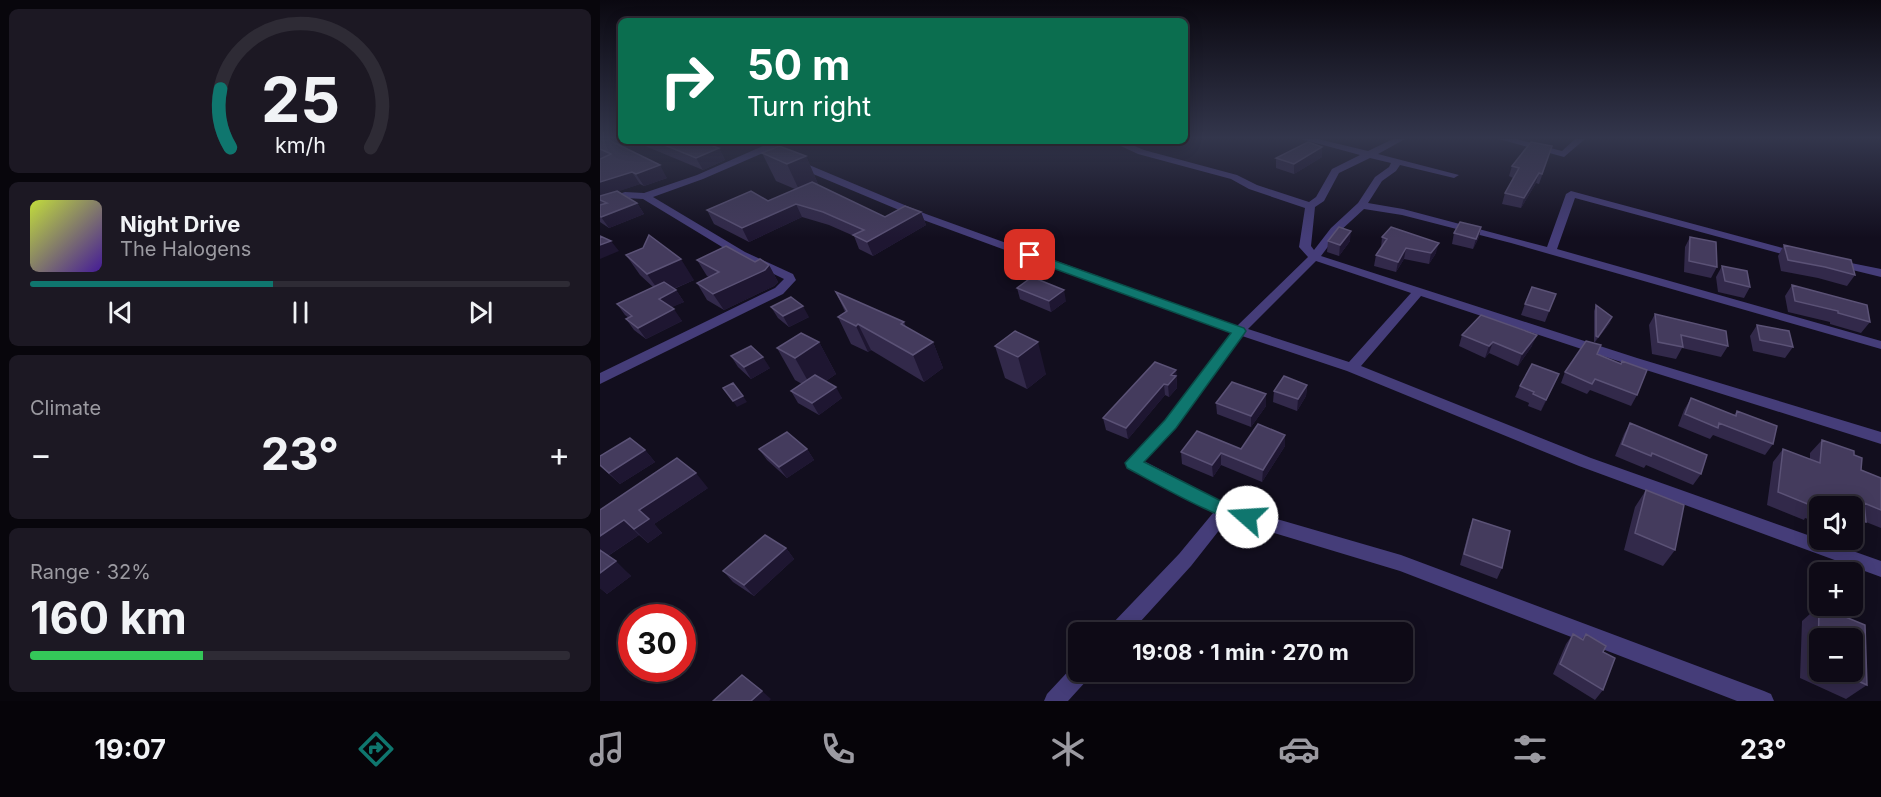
<!DOCTYPE html>
<html lang="en">
<head>
<meta charset="utf-8">
<style>
  :root { --surface:#0e0a16; --page:#1c1823; --text:#f1f3f6; --muted:#9b9aa1; --line:#2e2b35; --accent:#0f766e }
  body { margin:0; font-family:Inter,sans-serif; background:var(--page); color:var(--text); height:100vh; display:flex; flex-direction:column; font-size:22px; white-space:nowrap }
  * { box-sizing:border-box; margin:0 }
  p { font-size:20px; color:var(--muted) }
  .icon { flex:none; width:33px; height:33px; fill:none; stroke:currentColor; stroke-width:2; stroke-linecap:round; stroke-linejoin:round }
  .map { position:relative; flex:1; overflow:hidden }
  .panel { display:flex; flex-direction:column; gap:9px; padding:9px; background:#08060c; width:600px }
  .panel>* { flex:none }
  .top-card { position:absolute; left:18px; top:18px; width:570px; height:126px; border-radius:9px; box-shadow:0 3px 15px #0003,0 0 0 2px var(--line); background:#0b6e4f; color:#fff; overflow:hidden }
  .buttons { position:absolute; left:1209px; top:496px; display:grid; gap:12px }
  .buttons a { display:grid; place-items:center; width:54px; height:54px; border-radius:9px; background:var(--surface); box-shadow:0 3px 15px #0003,0 0 0 2px var(--line); font-size:30px }
  .speed { position:absolute; left:18px; top:604px; display:flex; gap:12px; font-size:30px; font-weight:700; text-align:center }
  .speed>* { display:grid; place-content:center; width:78px; height:78px; border-radius:50%; background:var(--surface); box-shadow:0 3px 15px #0003,0 0 0 2px var(--line); line-height:1 }
  .speed .limit { border:9px solid #d22; background:#fff; color:#111 }
  .pin { position:absolute; display:grid; place-items:center; width:51px; height:51px; color:#fff; margin:-26px; border-radius:12px; box-shadow:0 3px 9px #0006 }
  .me { position:absolute; width:66px; margin:-33px; rotate:289deg; stroke-linejoin:round; filter:drop-shadow(0 0 4px #0008) }
  .turn { display:flex; align-items:center; gap:21px; height:126px; padding:0 30px; font-size:27px }
  .turn .icon { width:78px; height:78px; stroke-width:2.5 }
  .turn b { display:block; font-size:42px; line-height:51px }
  .big { font-size:45px; font-weight:700; line-height:1.1 }
  .panel .tile { flex:1; display:flex; flex-direction:column; justify-content:center; gap:9px; min-width:0; padding:0 21px; border-radius:9px; background:var(--page) }
  .panel .dial { align-items:center; gap:0 }
  .dial svg { height:156px; overflow:visible; fill:none; stroke:var(--line); stroke-width:7; stroke-linecap:round; text-anchor:middle }
  .dial text { fill:var(--text); stroke:none }
  .song { display:flex; align-items:center; gap:18px }
  .cover { width:72px; height:72px; border-radius:9px; background:linear-gradient(135deg,hsl(70 70% 55%),hsl(260 70% 35%)) }
  .played { height:6px; border-radius:3px; background:linear-gradient(90deg,var(--accent) 45%,var(--line) 45%) }
  .keys { display:flex; justify-content:space-around; direction:ltr }
  .heat { display:flex; justify-content:space-between; align-items:center; font-size:33px; direction:ltr }
  .charge { height:9px; border-radius:4px; background:linear-gradient(90deg,#34c759 32%,var(--line) 0) }
  .trip { position:absolute; left:468px; top:622px; width:345px; height:60px; border-radius:9px; background:var(--surface); box-shadow:0 3px 15px #0003,0 0 0 2px var(--line); font-weight:700; line-height:60px; text-align:center }
  .menu { display:flex; height:96px; justify-content:space-around; align-items:center; background:#060409; color:var(--muted) }
  .menu .icon { width:42px; height:42px }
  .menu .active { color:var(--accent) }
  .menu b { font-size:27px; color:var(--text) }
  main { display:flex; flex:1; min-height:0 }
  .map>svg:first-child { display:block }
</style>
</head>
<body>
<main>
<section class="panel">
<div class="tile dial"><svg viewBox="0 0 100 80">
<path d="M14 69A42 42 0 1 1 86 69"/>
<path d="M14 69A42 42 0 0 1 9 39" stroke="#0f766e"/>
<text x="50" y="56" font-size="32" font-weight="700">25</text>
<text x="50" y="72" font-size="11">km/h</text>
</svg></div>
<div class="tile">
<div class="song"><i class="cover"></i><div><b>Night Drive</b><p>The Halogens</p></div></div>
<div class="played"></div>
<div class="keys"><svg class="icon" aria-label="previous" viewBox="0 0 24 24"><path d="M18 5L8 12l10 7zM5 5v14"/></svg><svg class="icon" aria-label="pause" viewBox="0 0 24 24"><path d="M8 5v14M16 5v14"/></svg><svg class="icon" aria-label="next" viewBox="0 0 24 24"><path d="M6 5l10 7-10 7zM19 5v14"/></svg></div>
</div>
<div class="tile"><p>Climate</p>
<div class="heat"><a>−</a><b class="big">23°</b><a>+</a></div>
</div>
<div class="tile"><p>Range · 32%</p><b class="big">160 km</b><div class="charge"></div></div>
</section>
<div class="map">
<svg width="1281" height="701" viewBox="0 0 1281 701">
  <rect width="100%" height="100%" fill="#120e1e"/>
  <g fill="none" stroke-linecap="round" stroke-linejoin="round">
    <path fill="#453d79" fill-rule="evenodd" d="M 701,139 L 718,139 L 768,151 L 793,139 L 805,139 L 778,154 L 859,175 L 854,178 L 800,165 L 796,171 L 782,181 L 768,203 L 803,209 L 947,247 L 966,194 L 971,191 L 1201,253 L 1203,255 L 1197,258 L 975,198 L 957,249 L 1281,341 L 1281,349 L 911,243 L 802,215 L 764,209 L 739,232 L 721,256 L 1037,358 L 1281,432 L 1281,444 L 1027,364 L 821,296 L 761,366 L 991,458 L 1281,561 L 1281,577 L 979,466 L 747,371 L 642,336 L 575,428 L 544,461 L 629,505 L 801,555 L 1164,691 L 1171,694 L 1174,701 L 1137,701 L 800,571 L 628,519 L 591,566 L 530,633 L 507,633 L 510,626 L 579,554 L 613,513 L 527,467 L 525,463 L 565,420 L 631,333 L 318,218 L 163,153 L 103,179 L 53,197 L 145,252 L 193,274 L 196,280 L 183,294 L 0,384 L 0,373 L 175,288 L 184,279 L 137,256 L 43,199 L 26,198 L 0,206 L 0,200 L 25,192 L 44,193 L 97,175 L 174,141 L 187,141 L 171,149 L 326,214 L 637,326 L 708,257 L 699,247 L 705,208 L 649,189 L 631,179 L 538,154 L 510,141 L 523,141 L 544,150 L 637,175 L 657,185 L 709,202 L 716,197 L 732,169 L 760,155 ZM 770,158 L 791,163 L 789,167 L 775,177 L 758,203 L 731,228 L 714,250 L 711,246 L 715,207 L 724,201 L 739,173 ZM 716,261 L 811,293 L 749,362 L 648,329 Z
      M 899,139 L 916,139 L 962,151 L 975,139 L 985,139 L 964,157 Z
      M 1236,260 L 1281,269 L 1281,277 L 1232,265 L 1230,263 Z
      M 478,663 L 478,672 L 491,672 L 488,679 L 468,701 L 444,701 L 447,694 L 474,665 Z"/>
  </g>
  <path fill="#32294a" fill-rule="evenodd" d="M 0,140 L 17,143 L 67,178 L 44,186 L 40,184 L 18,191 L 37,203 L 44,214 L 9,228 L 0,222 L 0,159 L 1,158 L 0,158 Z
    M 33,141 L 98,141 L 119,148 L 125,160 L 103,170 Z
    M 162,153 L 206,156 L 218,184 L 217,184 L 285,217 L 321,212 L 326,225 L 273,256 L 259,249 L 254,236 L 229,225 L 202,217 L 149,242 L 114,224 L 107,210 L 168,201 L 195,189 L 176,181 Z
    M 949,156 L 939,184 L 936,183 L 921,208 L 902,204 L 905,193 L 913,178 L 909,176 L 912,166 Z
    M 722,157 L 694,174 L 676,168 L 676,158 Z
    M 881,227 L 879,237 L 873,249 L 852,244 L 854,233 Z
    M 782,237 L 836,253 L 829,264 L 804,259 L 796,272 L 774,266 L 776,255 L 781,248 Z
    M 1090,237 L 1117,267 L 1111,278 L 1084,272 L 1085,247 Z
    M 728,241 L 750,241 L 739,256 L 727,252 Z
    M 1184,245 L 1255,275 L 1247,286 L 1218,278 L 1181,271 L 1178,256 Z
    M 26,255 L 94,280 L 74,289 L 76,290 L 84,302 L 71,307 L 82,321 L 46,339 L 34,330 L 26,319 L 29,318 L 25,315 L 17,304 L 53,287 L 40,275 Z
    M 97,260 L 155,262 L 169,265 L 178,282 L 174,286 L 124,310 L 107,300 L 97,283 L 109,277 L 107,276 Z
    M 1122,266 L 1150,287 L 1144,298 L 1118,292 L 1116,277 Z
    M 1192,285 L 1270,322 L 1261,333 L 1230,324 L 1230,322 L 1188,312 L 1185,296 Z
    M 417,288 L 466,301 L 451,312 L 420,299 Z
    M 236,292 L 304,322 L 306,327 L 333,342 L 343,368 L 324,382 L 271,350 L 268,352 L 251,344 L 238,317 L 245,312 Z
    M 956,294 L 945,322 L 921,315 L 925,304 Z
    M 996,305 L 1010,323 L 995,342 L 994,342 L 994,311 Z
    M 171,307 L 209,317 L 189,327 L 178,318 Z
    M 1055,314 L 1128,346 L 1121,357 L 1082,348 L 1076,359 L 1052,354 L 1049,325 Z
    M 1157,325 L 1193,347 L 1185,358 L 1153,351 L 1150,336 Z
    M 415,331 L 446,374 L 427,389 L 405,378 L 395,346 Z
    M 862,335 L 932,346 L 918,366 L 889,353 L 885,358 L 859,346 Z
    M 219,342 L 236,374 L 226,381 L 242,398 L 219,415 L 198,403 L 191,391 L 202,384 L 195,380 L 177,348 Z
    M 997,354 L 1037,395 L 1031,406 L 990,390 L 987,394 L 961,383 L 965,372 Z
    M 131,356 L 170,368 L 151,379 L 138,367 Z
    M 576,370 L 577,388 L 569,397 L 565,395 L 528,439 L 506,430 L 503,418 Z
    M 707,385 L 706,396 L 697,411 L 673,402 L 674,391 Z
    M 954,385 L 941,411 L 928,406 L 929,403 L 915,397 L 920,386 Z
    M 666,394 L 666,406 L 651,427 L 617,414 L 616,403 Z
    M 1091,398 L 1134,415 L 1137,411 L 1173,444 L 1165,455 L 1113,435 L 1110,439 L 1078,426 L 1084,410 Z
    M 1030,423 L 1101,474 L 1093,485 L 1046,465 L 1044,468 L 1015,456 L 1024,434 Z
    M 685,435 L 685,446 L 662,482 L 621,465 L 613,477 L 582,464 L 581,452 L 641,449 Z
    M 1222,440 L 1254,455 L 1261,470 L 1281,478 L 1281,528 L 1266,522 L 1252,535 L 1252,507 L 1220,507 L 1220,523 L 1205,518 L 1204,520 L 1167,505 L 1173,462 L 1183,449 L 1210,459 L 1210,453 Z
    M 159,449 L 207,449 L 214,460 L 187,478 L 167,460 Z
    M 45,450 L 55,462 L 20,484 L 0,466 L 0,456 Z
    M 108,488 L 54,524 L 62,533 L 48,543 L 39,535 L 8,556 L 31,576 L 7,594 L 0,588 L 0,510 Z
    M 1046,490 L 1075,550 L 1063,566 L 1024,550 L 1035,507 Z
    M 873,519 L 902,568 L 897,579 L 860,565 L 869,530 Z
    M 186,548 L 194,559 L 154,596 L 133,582 L 123,571 Z
    M 1219,606 L 1267,685 L 1246,699 L 1200,678 L 1202,621 ZM 1220,639 L 1252,672 L 1220,672 Z
    M 973,634 L 982,639 L 986,634 L 1003,652 L 1003,690 L 995,700 L 953,674 L 966,644 Z"/>
  <path fill="#1e1631" d="M 7,140 L 18,140 L 14,150 Z
    M 722,147 L 722,157 L 694,174 L 694,164 Z
    M 119,148 L 125,160 L 103,170 L 96,158 Z
    M 206,156 L 218,184 L 200,192 L 187,164 Z
    M 60,165 L 67,178 L 44,186 L 36,174 Z
    M 32,172 L 40,184 L 0,198 L 0,182 Z
    M 939,173 L 936,183 L 921,208 L 924,198 Z
    M 37,203 L 44,214 L 9,228 L 1,217 Z
    M 196,204 L 202,217 L 149,242 L 142,228 Z
    M 321,212 L 326,225 L 273,256 L 267,242 Z
    M 881,227 L 879,237 L 873,249 L 876,239 Z
    M 751,231 L 750,241 L 739,256 L 740,245 Z
    M 11,241 L 19,251 L 0,259 L 0,245 Z
    M 839,243 L 836,253 L 829,264 L 831,253 Z
    M 806,248 L 804,259 L 796,272 L 798,262 Z
    M 81,259 L 94,280 L 61,294 L 47,274 Z
    M 169,265 L 178,282 L 174,286 L 124,310 L 113,294 Z
    M 76,290 L 84,302 L 66,310 L 59,299 Z
    M 464,290 L 466,301 L 451,312 L 449,301 Z
    M 203,306 L 209,317 L 189,327 L 183,316 Z
    M 74,309 L 82,321 L 46,339 L 38,328 Z
    M 1012,317 L 1010,323 L 995,342 L 998,337 Z
    M 258,324 L 271,350 L 268,352 L 256,326 Z
    M 937,335 L 932,346 L 918,366 L 922,354 Z
    M 219,342 L 236,374 L 213,390 L 195,358 Z
    M 333,342 L 343,368 L 324,382 L 313,355 Z
    M 438,342 L 446,374 L 427,389 L 418,357 Z
    M 893,342 L 889,353 L 885,358 L 889,346 Z
    M 163,357 L 170,368 L 151,379 L 144,367 Z
    M 576,370 L 577,388 L 569,397 L 568,385 L 571,375 Z
    M 959,374 L 954,385 L 941,411 L 946,400 Z
    M 564,384 L 565,395 L 528,439 L 526,428 Z
    M 707,385 L 706,396 L 697,411 L 698,399 Z
    M 236,387 L 242,398 L 219,415 L 212,403 Z
    M 666,394 L 666,406 L 651,427 L 651,416 Z
    M 143,396 L 147,402 L 137,407 L 133,401 Z
    M 685,435 L 685,446 L 662,482 L 663,470 Z
    M 207,449 L 214,460 L 187,478 L 179,467 Z
    M 45,450 L 55,462 L 20,484 L 9,473 Z
    M 621,453 L 621,465 L 613,477 L 612,465 Z
    M 96,473 L 108,488 L 54,524 L 62,533 L 48,543 L 34,529 L 39,510 Z
    M 24,520 L 39,535 L 6,557 L 0,551 L 0,536 Z
    M 186,548 L 194,559 L 154,596 L 144,585 Z
    M 16,561 L 31,576 L 7,594 L 0,588 L 0,573 Z
    M 162,691 L 171,699 L 169,701 L 151,701 Z"/>
  <path fill="#443b5d" stroke="#5b5276" stroke-width="1.5" d="M 0,140 L 9,140 L 60,165 L 36,174 L 32,172 L 0,182 L 0,159 L 11,154 L 0,149 Z
    M 55,141 L 98,141 L 119,148 L 96,158 Z
    M 708,142 L 722,147 L 694,164 L 676,158 Z
    M 931,142 L 952,146 L 942,174 L 939,173 L 924,198 L 905,193 L 919,168 L 912,166 Z
    M 179,146 L 206,156 L 187,164 L 162,153 Z
    M 212,182 L 285,217 L 305,206 L 321,212 L 267,242 L 253,235 L 264,230 L 223,212 L 196,204 L 142,228 L 107,210 L 151,191 L 168,201 Z
    M 17,191 L 37,203 L 1,217 L 0,216 L 0,205 L 7,203 L 0,200 L 0,196 Z
    M 860,222 L 881,227 L 876,239 L 854,233 Z
    M 739,227 L 751,231 L 740,245 L 728,241 Z
    M 791,227 L 839,243 L 831,253 L 806,248 L 798,262 L 776,255 L 787,239 L 782,237 Z
    M 49,235 L 81,259 L 47,274 L 26,255 L 43,248 Z
    M 0,236 L 11,241 L 0,245 Z
    M 1090,237 L 1116,242 L 1117,267 L 1089,261 Z
    M 1184,245 L 1251,260 L 1255,275 L 1225,267 L 1188,260 Z
    M 126,246 L 155,262 L 160,259 L 169,265 L 165,270 L 113,294 L 97,283 L 119,272 L 97,260 Z
    M 1122,266 L 1147,271 L 1150,287 L 1125,281 Z
    M 432,277 L 464,290 L 449,301 L 417,288 Z
    M 64,282 L 76,290 L 59,299 L 74,309 L 38,328 L 26,319 L 32,316 L 17,304 Z
    M 1192,285 L 1267,305 L 1270,322 L 1238,313 L 1238,311 L 1195,301 Z
    M 932,287 L 956,294 L 949,311 L 925,304 Z
    M 236,292 L 304,322 L 301,324 L 333,342 L 313,355 L 258,324 L 256,326 L 238,317 L 247,311 Z
    M 191,297 L 203,306 L 183,316 L 171,307 Z
    M 996,305 L 1012,317 L 998,337 L 996,336 Z
    M 1055,314 L 1126,331 L 1128,346 L 1081,335 L 1083,347 L 1058,342 Z
    M 881,315 L 937,335 L 922,354 L 893,342 L 889,346 L 862,335 Z
    M 1157,325 L 1189,331 L 1193,347 L 1160,340 Z
    M 415,331 L 438,342 L 418,357 L 395,346 Z
    M 201,333 L 219,342 L 195,358 L 177,348 Z
    M 986,341 L 1001,345 L 997,354 L 1021,364 L 1022,361 L 1047,370 L 1037,395 L 995,379 L 992,384 L 965,372 Z
    M 151,346 L 163,357 L 144,367 L 131,356 Z
    M 555,362 L 576,370 L 571,375 L 576,376 L 568,385 L 564,384 L 526,428 L 503,418 Z
    M 932,364 L 959,374 L 946,400 L 933,394 L 934,392 L 920,386 Z
    M 215,375 L 236,387 L 212,403 L 191,391 Z
    M 684,376 L 707,385 L 698,399 L 674,391 Z
    M 632,382 L 666,394 L 651,416 L 616,403 Z
    M 133,383 L 143,396 L 133,401 L 123,388 Z
    M 1091,398 L 1136,416 L 1137,411 L 1177,426 L 1173,444 L 1119,423 L 1118,428 L 1085,414 Z
    M 1030,423 L 1107,455 L 1101,474 L 1052,453 L 1051,456 L 1022,444 Z
    M 658,424 L 685,435 L 663,470 L 621,453 L 612,465 L 581,452 L 597,431 L 641,449 Z
    M 187,432 L 207,449 L 179,467 L 159,449 Z
    M 30,438 L 45,450 L 9,473 L 0,465 L 0,456 Z
    M 1222,440 L 1254,451 L 1254,455 L 1262,458 L 1261,470 L 1281,478 L 1281,510 L 1264,503 L 1266,522 L 1252,518 L 1252,507 L 1222,507 L 1216,505 L 1215,507 L 1178,492 L 1183,449 L 1220,463 Z
    M 77,458 L 96,473 L 39,510 L 49,519 L 34,529 L 24,520 L 0,536 L 0,510 Z
    M 1046,490 L 1084,505 L 1075,550 L 1035,533 Z
    M 873,519 L 910,531 L 902,568 L 864,554 Z
    M 165,535 L 186,548 L 144,585 L 123,571 Z
    M 0,550 L 16,561 L 0,573 Z
    M 1219,606 L 1265,625 L 1267,685 L 1238,672 L 1252,672 L 1252,639 L 1220,639 L 1220,663 L 1218,663 Z
    M 973,634 L 983,640 L 986,634 L 1006,646 L 1003,652 L 1015,658 L 1003,690 L 960,664 Z
    M 142,675 L 162,691 L 151,701 L 113,701 Z"/>
  <linearGradient id="sky" x2="0" y2="1"><stop stop-color="#0a0810"/><stop offset="0.58" stop-color="#33364c"/><stop offset="1" stop-color="#33364c" stop-opacity="0"/></linearGradient>
  <rect width="1281" height="238" fill="url(#sky)"/>
  <path fill="#0f766e" stroke="#0a4d48" stroke-width="1.5" d="M 430,252 L 644,328 L 646,331 L 644,334 L 576,428 L 544,462 L 629,505 L 653,512 L 656,517 L 653,522 C 633,529 550,480 527,468 L 525,463 L 565,420 L 631,333 L 425,258 L 425,253 Z"/>
</svg>
<div class="buttons">
<a><svg class="icon" aria-label="sound" viewBox="0 0 24 24"><path d="M4 9h4l5-4v14l-5-4H4zM17 9q2 3 0 6"/></svg></a>
<a>+</a>
<a>−</a>
</div>
<div class="speed"><div class="limit">30</div></div>
<div class="pin" style="left:430px;top:255px;background:#d93025"><svg class="icon" aria-label="arrive" viewBox="0 0 24 24"><path d="M6 21V4h12l-3 4 3 4H6"/></svg></div>
<svg class="me" style="left:647px;top:517px" viewBox="-20 -20 40 40"><circle r="19" fill="#fff"/><path d="M0-13L10 11 0 6-10 11z" fill="#0f766e"/></svg>
<div class="trip">19:08 · 1 min · 270 m</div>
<div class="top-card">
<div class="turn"><svg class="icon" aria-label="right" viewBox="0 0 24 24"><path d="M7 20v-9h11M14 6l5 5-5 5"/></svg><div><b>50 m</b>Turn right</div></div>
</div>
</div>
</main>
<nav class="menu">
<b>19:07</b>
<svg class="icon active" aria-label="directions" viewBox="0 0 24 24"><path d="M12 3l9 9-9 9-9-9zM9 14v-3h6M13 9l2 2-2 2"/></svg>
<svg class="icon" aria-label="music" viewBox="0 0 24 24"><path d="M9 18V5l10-2v13"/><circle cx="6" cy="18" r="3"/><circle cx="16" cy="16" r="3"/></svg>
<svg class="icon" aria-label="phone" viewBox="0 0 24 24"><path d="M5 4h4l2 5-3 2q2 4 5 5l2-3 5 2v4C11 20 4 13 5 4z"/></svg>
<svg class="icon" aria-label="climate" viewBox="0 0 24 24"><path d="M12 3v18M4 7l16 10M4 17L20 7"/></svg>
<svg class="icon" aria-label="car" viewBox="0 0 24 24"><path d="M5 17H2v-5l4-1 3-4h7l3 4 3 1v5h-3M9 17h6M6 11h13"/><circle cx="7" cy="17" r="2"/><circle cx="17" cy="17" r="2"/></svg>
<svg class="icon" aria-label="filters" viewBox="0 0 24 24"><path d="M4 7h16M4 17h16"/><circle cx="9" cy="7" r="2"/><circle cx="15" cy="17" r="2"/></svg>
<b>23°</b>
</nav>
</body>
</html>
